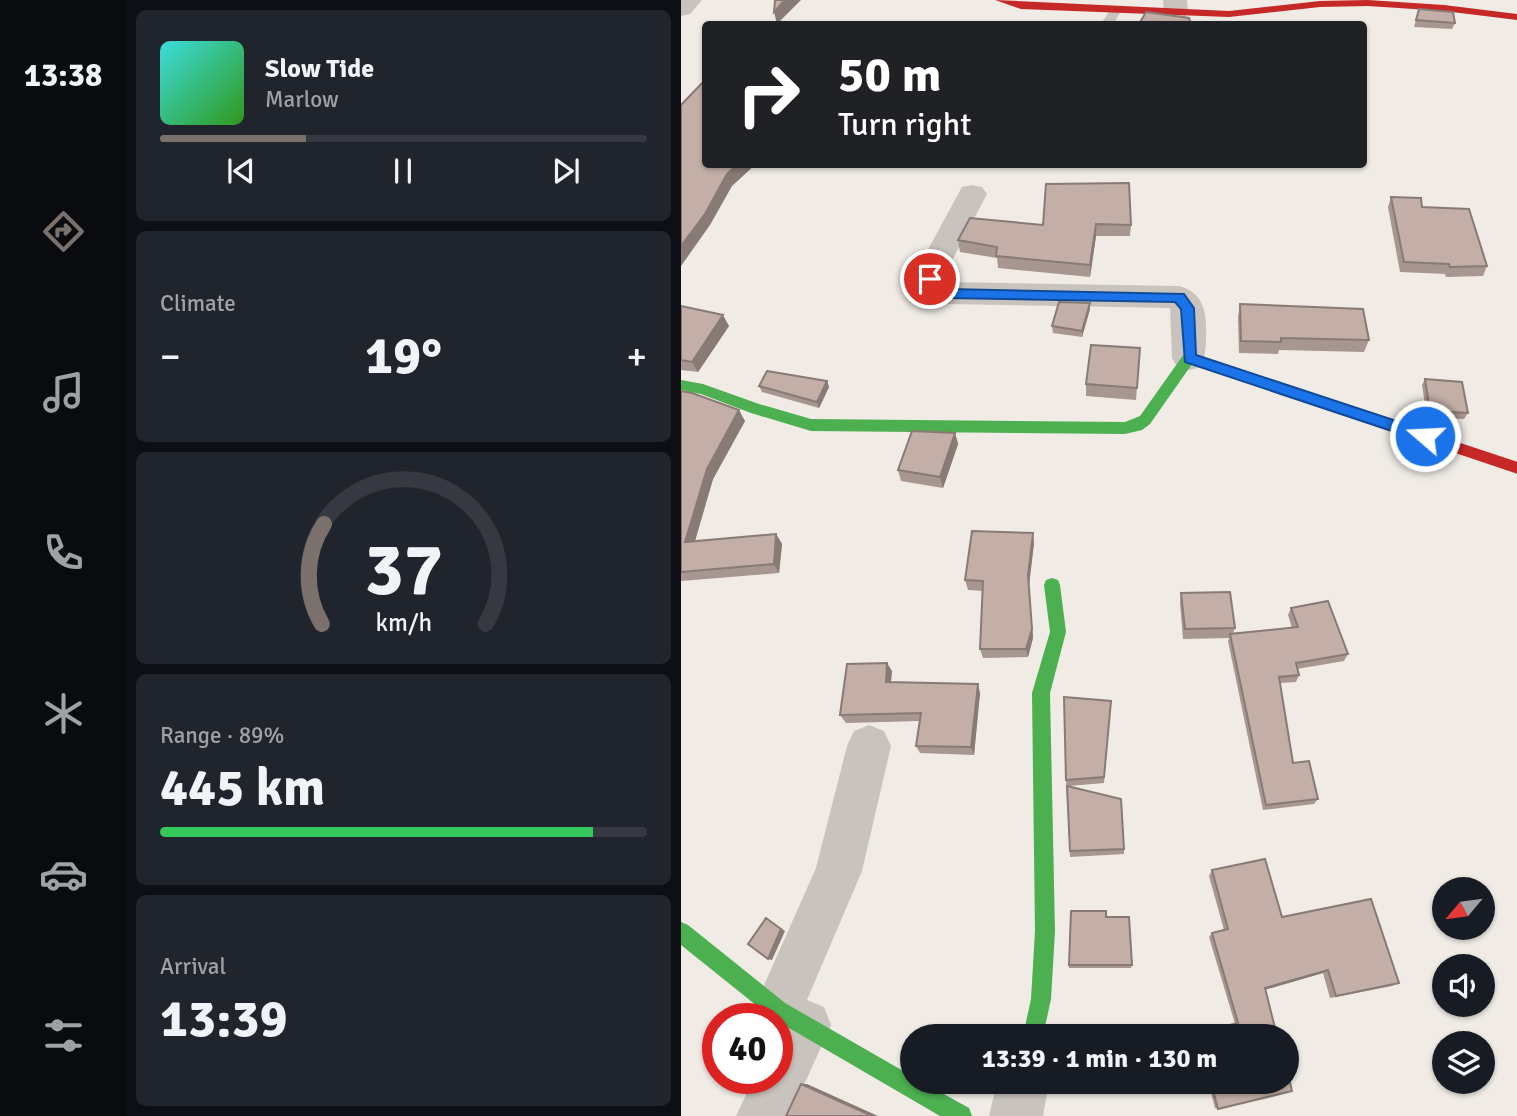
<!DOCTYPE html>
<html lang="en">
<head>
<meta charset="utf-8">
<style>
  :root { --surface:#171b24; --page:#20242c; --text:#f1f3f6; --muted:#9ea1a6; --line:#363941; --accent:#7a716c }
  body { margin:0; font-family:Signika,sans-serif; background:var(--page); color:var(--text); height:100vh; display:flex; flex-direction:column; font-size:26px; white-space:nowrap }
  * { box-sizing:border-box; margin:0 }
  p { font-size:23px; color:var(--muted) }
  .icon { flex:none; width:38px; height:38px; fill:none; stroke:currentColor; stroke-width:2; stroke-linecap:round; stroke-linejoin:round }
  .map { position:relative; flex:1; overflow:hidden }
  .side { display:flex; flex-direction:column; gap:10px; padding:10px; background:#0d0f14; width:555px }
  .side>* { flex:none }
  .hud { position:absolute; left:21px; top:21px; width:665px; height:147px; border-radius:7px; box-shadow:0 2px 5px #0004; background:#202124; color:#fff; overflow:hidden }
  .needle { width:46px; rotate:241deg }
  .tools { position:absolute; left:751px; top:877px; display:grid; gap:14px }
  .tools a { display:grid; place-items:center; width:63px; height:63px; border-radius:50%; background:var(--surface); box-shadow:0 2px 5px #0004; font-size:35px }
  .speed { position:absolute; left:21px; top:1003px; display:flex; gap:14px; font-size:35px; font-weight:700; text-align:center }
  .speed>* { display:grid; place-content:center; width:91px; height:91px; border-radius:50%; background:var(--surface); box-shadow:0 2px 5px #0004; line-height:1 }
  .speed .limit { border:10px solid #d22; background:#fff; color:#111 }
  .pin { position:absolute; display:grid; place-items:center; width:60px; height:60px; color:#fff; margin:-30px; border:4px solid #fff; border-radius:50%; box-shadow:0 2px 7px #0007 }
  .me { position:absolute; width:77px; margin:-38px; rotate:289deg; stroke-linejoin:round; filter:drop-shadow(0 0 5px #0008) }
  .turn { display:flex; align-items:center; gap:24px; height:147px; padding:0 21px; font-size:32px }
  .turn .icon { width:91px; height:91px; stroke-width:2.5 }
  .turn b { display:block; font-size:49px; line-height:60px }
  .big { font-size:52px; font-weight:700; line-height:1.1 }
  .side .card { flex:1; display:flex; flex-direction:column; justify-content:center; gap:10px; min-width:0; padding:0 24px; border-radius:10px; background:var(--page) }
  .side .dial { align-items:center; gap:0 }
  .dial svg { height:182px; overflow:visible; fill:none; stroke:var(--line); stroke-width:7; stroke-linecap:round; text-anchor:middle }
  .dial text { fill:var(--text); stroke:none }
  .song { display:flex; align-items:center; gap:21px }
  .cover { width:84px; height:84px; border-radius:10px; background:linear-gradient(135deg,hsl(180 70% 55%),hsl(110 70% 35%)) }
  .played { height:7px; border-radius:4px; background:linear-gradient(90deg,var(--accent) 30%,var(--line) 30%) }
  .keys { display:flex; justify-content:space-around; direction:ltr }
  .heat { display:flex; justify-content:space-between; align-items:center; font-size:38px; direction:ltr }
  .charge { height:10px; border-radius:5px; background:linear-gradient(90deg,#34c759 89%,var(--line) 0) }
  .trip { position:absolute; left:219px; top:1024px; width:399px; height:70px; border-radius:35px; background:var(--surface); box-shadow:0 2px 5px #0004; font-weight:700; line-height:70px; text-align:center }
  main { display:flex; flex:1; min-height:0 }
  .menu { display:flex; flex-direction:column; width:126px; justify-content:space-around; align-items:center; background:#090b0e; color:var(--muted) }
  .menu .icon { width:49px; height:49px }
  .menu .on { color:var(--accent) }
  .menu b { font-size:32px; color:var(--text) }
  .map>svg:first-child { display:block }
</style>
</head>
<body>
<main>
<nav class="menu">
<b>13:38</b>
<svg class="icon on" aria-label="directions" viewBox="0 0 24 24"><path d="M12 3l9 9-9 9-9-9zM9 14v-3h6M13 9l2 2-2 2"/></svg>
<svg class="icon" aria-label="music" viewBox="0 0 24 24"><path d="M9 18V5l10-2v13"/><circle cx="6" cy="18" r="3"/><circle cx="16" cy="16" r="3"/></svg>
<svg class="icon" aria-label="phone" viewBox="0 0 24 24"><path d="M5 4h4l2 5-3 2q2 4 5 5l2-3 5 2v4C11 20 4 13 5 4z"/></svg>
<svg class="icon" aria-label="climate" viewBox="0 0 24 24"><path d="M12 3v18M4 7l16 10M4 17L20 7"/></svg>
<svg class="icon" aria-label="car" viewBox="0 0 24 24"><path d="M5 17H2v-5l4-1 3-4h7l3 4 3 1v5h-3M9 17h6M6 11h13"/><circle cx="7" cy="17" r="2"/><circle cx="17" cy="17" r="2"/></svg>
<svg class="icon" aria-label="filters" viewBox="0 0 24 24"><path d="M4 7h16M4 17h16"/><circle cx="9" cy="7" r="2"/><circle cx="15" cy="17" r="2"/></svg>
</nav>
<section class="side">
<div class="card">
<div class="song"><i class="cover"></i><div><b>Slow Tide</b><p>Marlow</p></div></div>
<div class="played"></div>
<div class="keys"><svg class="icon" aria-label="previous" viewBox="0 0 24 24"><path d="M18 5L8 12l10 7zM5 5v14"/></svg><svg class="icon" aria-label="pause" viewBox="0 0 24 24"><path d="M8 5v14M16 5v14"/></svg><svg class="icon" aria-label="next" viewBox="0 0 24 24"><path d="M6 5l10 7-10 7zM19 5v14"/></svg></div>
</div>
<div class="card"><p>Climate</p>
<div class="heat"><a>−</a><b class="big">19°</b><a>+</a></div>
</div>
<div class="card dial"><svg viewBox="0 0 100 80">
<path d="M14 69A42 42 0 1 1 86 69"/>
<path d="M14 69A42 42 0 0 1 15 25" stroke="#7a716c"/>
<text x="50" y="56" font-size="32" font-weight="700">37</text>
<text x="50" y="72" font-size="11">km/h</text>
</svg></div>
<div class="card"><p>Range · 89%</p><b class="big">445 km</b><div class="charge"></div></div>
<div class="card"><p>Arrival</p><b class="big">13:39</b></div>
</section>
<div class="map">
<svg width="837" height="1116" viewBox="0 0 837 1116">
  <rect width="100%" height="100%" fill="#f0ebe5"/>
  <g fill="none" stroke-linecap="round" stroke-linejoin="round">
    <path fill="#c9c3be" fill-rule="evenodd" d="M 435,6 L 441,10 L 432,24 L 420,24 L 431,7 Z"/>
    <path fill="#c9c3be" fill-rule="evenodd" d="M 0,0 L 21,0 L 9,14 L 0,16 Z
      M 482,0 L 506,0 L 507,12 L 504,17 L 495,19 L 486,17 L 483,12 Z
      M 291,185 L 301,187 L 306,194 L 267,268 L 265,278 L 267,282 L 498,286 C 509,289 518,295 522,307 C 527,319 526,356 520,367 L 508,370 L 496,367 L 491,358 L 489,308 L 265,304 L 246,299 L 233,279 L 237,268 L 281,187 Z
      M 188,725 L 203,731 L 210,746 L 181,871 L 126,1000 L 143,1007 L 150,1025 L 109,1116 L 55,1116 L 73,1078 L 96,1078 L 96,1018 L 75,1018 L 72,1010 L 135,868 L 166,746 L 173,731 Z
      M 316,1082 L 368,1082 L 362,1116 L 308,1116 Z"/>
    <path fill="#4caf50" fill-rule="evenodd" d="M 508,353 L 562,370 L 564,374 L 557,379 L 511,364 L 469,424 L 461,430 L 444,434 L 130,431 L 70,413 L 20,394 L 0,390 L 0,380 L 22,384 L 78,404 L 130,419 L 444,422 L 459,416 L 503,354 Z
      M 371,578 L 377,580 L 379,585 L 385,632 L 369,693 L 374,931 L 370,999 L 362,1036 L 342,1036 L 350,999 L 354,931 L 351,693 L 369,632 L 363,585 L 365,580 Z
      M 0,922 L 7,925 L 104,1003 L 231,1076 L 231,1082 L 241,1082 L 288,1108 L 291,1116 L 259,1116 L 96,1021 L 96,1018 L 90,1017 L 0,945 Z"/>
    <path fill="#c62828" fill-rule="evenodd" d="M 314,0 L 548,11 L 639,1 L 687,0 L 763,5 L 837,14 L 837,20 L 763,11 L 687,6 L 639,7 L 548,17 L 340,9 Z
      M 557,369 L 837,462 L 837,474 L 552,378 L 550,374 Z"/>
  </g>
  <path fill="#a89690" d="M 738,9 L 774,23 L 771,29 L 733,27 Z
    M 710,197 L 741,207 L 806,266 L 802,276 L 765,277 L 764,274 L 719,272 L 707,207 Z
    M 362,225 L 450,225 L 449,236 L 415,236 L 409,277 L 317,268 L 316,258 L 279,252 L 277,240 Z
    M 409,303 L 409,309 L 401,337 L 372,333 L 371,326 Z
    M 559,304 L 688,340 L 683,352 L 598,350 L 597,354 L 558,353 L 557,317 Z
    M 0,306 L 48,326 L 17,372 L 0,370 Z
    M 459,348 L 455,400 L 405,396 L 405,384 Z
    M 744,379 L 787,413 L 783,419 L 746,417 L 741,385 Z
    M 146,381 L 148,387 L 138,408 L 81,392 L 78,386 Z
    M 0,391 L 64,421 L 32,479 L 14,541 L 95,534 L 101,544 L 98,573 L 0,581 Z
    M 274,433 L 277,444 L 262,488 L 220,481 L 217,470 Z
    M 353,543 L 348,585 L 352,638 L 347,657 L 302,658 L 299,649 L 302,591 L 287,590 L 284,580 Z
    M 500,593 L 554,628 L 552,633 L 611,628 L 607,615 L 610,608 L 667,654 L 663,661 L 616,669 L 618,675 L 615,682 L 599,683 L 612,763 L 637,799 L 633,804 L 582,810 L 547,641 L 548,638 L 502,639 L 499,603 Z
    M 211,671 L 210,682 L 299,693 L 293,755 L 239,753 L 235,746 L 239,721 L 165,723 L 159,715 Z
    M 430,701 L 423,783 L 388,786 L 443,849 L 443,854 L 389,857 L 385,780 Z
    M 531,870 L 601,917 L 718,983 L 711,986 L 649,998 L 642,973 L 584,989 L 596,1036 L 517,1036 L 517,1033 L 519,1032 L 554,1024 L 528,937 L 531,933 L 543,930 L 528,876 Z
    M 425,917 L 451,965 L 450,968 L 388,968 L 388,965 Z
    M 527,1082 L 606,1082 L 537,1109 L 534,1108 Z"/>
  <path fill="#887a75" d="M 104,0 L 120,0 L 96,24 L 93,12 Z
    M 57,164 L 75,164 L 51,186 L 29,225 L 0,266 L 0,246 L 46,174 Z
    M 415,224 L 415,236 L 409,277 L 409,265 Z
    M 409,303 L 409,309 L 401,337 L 401,331 Z
    M 42,315 L 48,326 L 17,372 L 11,362 Z
    M 146,381 L 148,387 L 138,408 L 136,402 Z
    M 58,410 L 64,421 L 32,479 L 11,551 L 4,542 L 26,469 Z
    M 274,433 L 277,444 L 262,488 L 259,477 Z
    M 352,533 L 353,543 L 348,585 L 352,638 L 347,657 L 345,649 L 347,575 Z
    M 95,534 L 101,544 L 98,573 L 93,564 Z
    M 206,663 L 211,671 L 209,690 L 205,682 Z
    M 297,684 L 299,693 L 293,755 L 290,747 Z
    M 85,918 L 104,931 L 91,960 L 87,959 Z
    M 647,970 L 642,973 L 580,991 L 584,988 Z
    M 120,1084 L 126,1084 L 197,1116 L 191,1116 Z"/>
  <path fill="#c3afa7" stroke="#887a75" stroke-width="2" d="M 94,0 L 104,0 L 93,12 Z
    M 738,9 L 772,12 L 774,23 L 735,20 Z
    M 465,12 L 508,18 L 510,24 L 458,24 Z
    M 24,80 L 24,164 L 57,164 L 46,174 L 24,214 L 0,246 L 0,105 Z
    M 448,183 L 450,225 L 415,224 L 409,265 L 315,256 L 316,247 L 277,240 L 289,218 L 362,225 L 365,184 Z
    M 710,197 L 740,198 L 741,207 L 788,209 L 806,266 L 769,267 L 768,264 L 723,262 Z
    M 378,302 L 409,303 L 401,331 L 371,326 Z
    M 559,304 L 682,309 L 688,340 L 600,338 L 600,342 L 560,341 Z
    M 0,306 L 42,315 L 11,362 L 0,360 Z
    M 410,345 L 459,348 L 456,388 L 405,384 Z
    M 86,371 L 146,381 L 136,402 L 78,386 Z
    M 744,379 L 781,382 L 787,413 L 749,411 Z
    M 0,391 L 11,393 L 58,410 L 26,469 L 4,542 L 95,534 L 93,564 L 0,572 Z
    M 231,431 L 274,433 L 259,477 L 217,470 Z
    M 291,531 L 352,533 L 347,575 L 351,629 L 345,649 L 299,649 L 302,581 L 284,580 Z
    M 549,592 L 554,628 L 504,629 L 500,593 Z
    M 647,601 L 667,654 L 615,663 L 618,675 L 598,677 L 612,763 L 628,761 L 637,799 L 585,805 L 549,634 L 617,627 L 610,608 Z
    M 206,663 L 205,682 L 297,684 L 290,747 L 235,746 L 240,713 L 159,715 L 166,664 Z
    M 383,697 L 430,701 L 423,777 L 385,780 Z
    M 386,786 L 440,799 L 443,849 L 389,851 Z
    M 584,859 L 601,917 L 690,899 L 718,983 L 655,996 L 647,970 L 584,988 L 596,1036 L 520,1036 L 519,1032 L 557,1023 L 531,933 L 547,929 L 531,870 Z
    M 390,911 L 425,911 L 425,917 L 448,917 L 451,965 L 388,965 Z
    M 85,918 L 100,929 L 87,959 L 67,944 Z
    M 606,1070 L 611,1091 L 537,1109 L 530,1082 L 606,1082 Z
    M 120,1084 L 191,1116 L 105,1116 Z"/>
  <path fill="#1a73e8" stroke="#114b97" stroke-width="2" d="M 249,274 L 254,275 L 257,284 L 267,289 L 503,294 L 513,308 L 515,355 L 749,432 L 751,436 L 744,442 L 504,362 L 500,309 L 494,302 L 265,298 L 247,290 L 243,279 Z"/>
</svg>
<div class="tools">
<a><svg class="needle" viewBox="-14 -14 28 28"><path d="M0-13l5 13h-10z" fill="#e53935"/><path d="M0 13l5-13h-10z" fill="#9ea1a6"/></svg></a>
<a><svg class="icon" aria-label="sound" viewBox="0 0 24 24"><path d="M4 9h4l5-4v14l-5-4H4zM17 9q2 3 0 6"/></svg></a>
<a><svg class="icon" aria-label="layers" viewBox="0 0 24 24"><path d="M12 4l9 5-9 5-9-5zM3 14l9 5 9-5"/></svg></a>
</div>
<div class="speed"><div class="limit">40</div></div>
<div class="pin" style="left:249px;top:279px;background:#d93025"><svg class="icon" aria-label="arrive" viewBox="0 0 24 24"><path d="M6 21V4h12l-3 4 3 4H6"/></svg></div>
<svg class="me" style="left:744px;top:436px" viewBox="-20 -20 40 40"><circle r="17" fill="#1a73e8" stroke="#fff" stroke-width="3"/><path d="M0-11L8 9 0 5-8 9z" fill="#fff"/></svg>
<div class="trip">13:39 · 1 min · 130 m</div>
<div class="hud">
<div class="turn"><svg class="icon" aria-label="right" viewBox="0 0 24 24"><path d="M7 20v-9h11M14 6l5 5-5 5"/></svg><div><b>50 m</b>Turn right</div></div>
</div>
</div>
</main>
</body>
</html>
